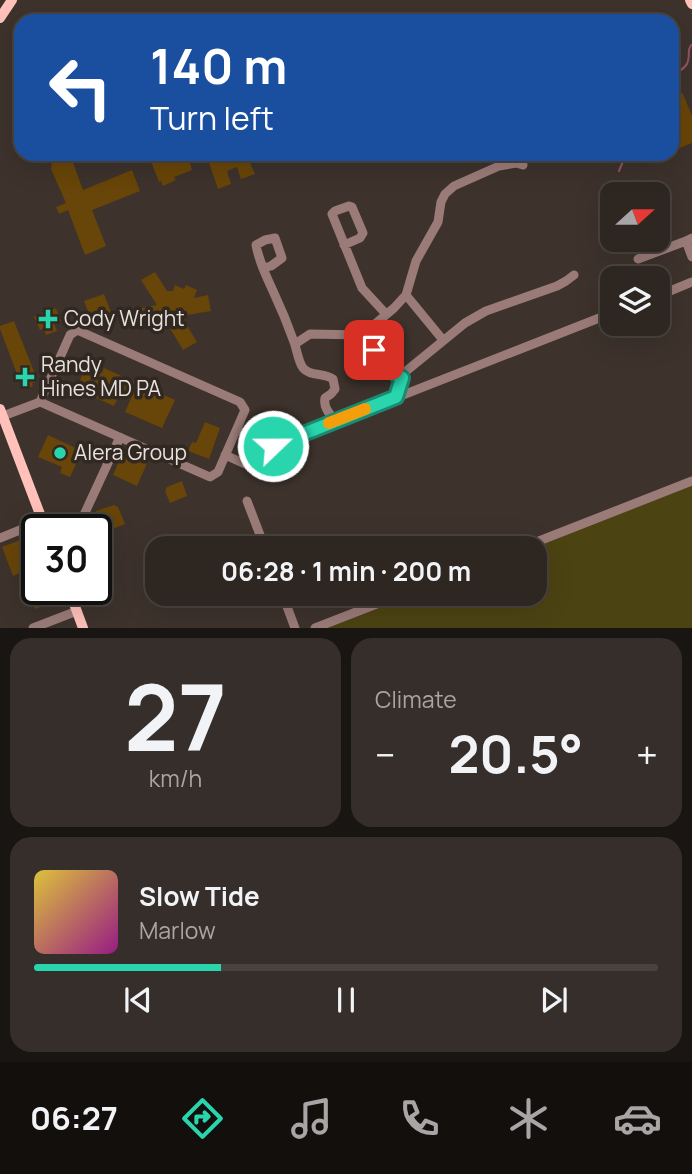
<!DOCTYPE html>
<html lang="en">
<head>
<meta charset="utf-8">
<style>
  :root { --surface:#2e2621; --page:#362e2a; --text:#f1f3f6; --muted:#a7a5a5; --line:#49433f; --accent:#28d5ad }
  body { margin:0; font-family:Manrope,sans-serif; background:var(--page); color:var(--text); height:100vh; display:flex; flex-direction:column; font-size:26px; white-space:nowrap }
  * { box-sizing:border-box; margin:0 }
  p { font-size:23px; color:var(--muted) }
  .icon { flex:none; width:38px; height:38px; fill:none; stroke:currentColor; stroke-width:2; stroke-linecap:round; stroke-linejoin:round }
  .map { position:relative; height:628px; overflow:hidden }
  .drawer { display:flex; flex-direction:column; gap:10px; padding:10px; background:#191512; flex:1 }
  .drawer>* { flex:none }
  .hud { position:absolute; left:14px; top:14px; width:665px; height:147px; border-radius:21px; box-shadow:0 7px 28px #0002,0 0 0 2px var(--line); background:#1a4fa0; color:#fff; overflow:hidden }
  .needle { width:46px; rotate:69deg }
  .buttons { position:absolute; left:600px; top:182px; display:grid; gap:14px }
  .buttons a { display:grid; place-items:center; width:70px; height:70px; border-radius:14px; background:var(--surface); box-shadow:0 7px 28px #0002,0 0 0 2px var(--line); font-size:35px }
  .speed { position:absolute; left:21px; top:514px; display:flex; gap:14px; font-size:35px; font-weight:700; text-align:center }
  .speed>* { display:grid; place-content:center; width:91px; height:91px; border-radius:50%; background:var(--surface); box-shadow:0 7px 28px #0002,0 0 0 2px var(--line); line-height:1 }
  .speed .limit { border:4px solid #111; border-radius:10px; background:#fff; color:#111 }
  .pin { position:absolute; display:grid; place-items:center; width:60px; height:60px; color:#fff; margin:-30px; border-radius:14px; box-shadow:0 4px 10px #0006 }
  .me { position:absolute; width:77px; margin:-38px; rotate:68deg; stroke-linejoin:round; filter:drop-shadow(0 0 5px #0008) }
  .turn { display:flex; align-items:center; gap:24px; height:147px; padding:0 21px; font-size:32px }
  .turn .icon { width:91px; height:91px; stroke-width:2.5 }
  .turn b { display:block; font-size:49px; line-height:60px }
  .big { font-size:52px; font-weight:700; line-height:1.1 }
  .drawer .tile { flex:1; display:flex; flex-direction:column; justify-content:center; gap:10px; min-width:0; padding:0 24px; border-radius:21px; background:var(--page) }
  .drawer .dial { align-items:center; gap:0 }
  .dial b { font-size:91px; line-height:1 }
  .song { display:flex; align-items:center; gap:21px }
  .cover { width:84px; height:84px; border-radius:10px; background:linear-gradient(135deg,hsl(50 70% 55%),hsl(310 70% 35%)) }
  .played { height:7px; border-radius:4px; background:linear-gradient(90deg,var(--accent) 30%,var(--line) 30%) }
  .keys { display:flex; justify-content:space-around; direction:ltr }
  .heat { display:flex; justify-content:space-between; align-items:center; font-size:38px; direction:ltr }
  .drawer .tiles { flex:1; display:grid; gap:10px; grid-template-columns:1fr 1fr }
  .tile:last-child { grid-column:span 2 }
  .trip { position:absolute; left:145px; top:536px; width:402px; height:70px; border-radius:21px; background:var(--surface); box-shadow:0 7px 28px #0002,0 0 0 2px var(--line); font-weight:700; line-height:70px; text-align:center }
  .dock { display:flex; height:112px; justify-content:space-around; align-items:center; background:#120f0d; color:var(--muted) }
  .dock .icon { width:49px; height:49px }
  .dock .selected { color:var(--accent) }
  .dock b { font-size:32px; color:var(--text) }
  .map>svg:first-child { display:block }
</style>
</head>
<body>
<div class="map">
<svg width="692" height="628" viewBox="0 0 692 628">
  <rect width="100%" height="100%" fill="#3d322c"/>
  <path fill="#4c4313" d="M 692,485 L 692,628 L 327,628 L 416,593 L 536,593 L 536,548 L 533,548 Z"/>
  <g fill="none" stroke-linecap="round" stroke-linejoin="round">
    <path stroke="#915366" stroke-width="2" d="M 672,76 C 677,72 687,68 688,61 C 690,54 687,51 691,45
      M 619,171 L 626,154"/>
  </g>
  <path fill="#684508" d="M 672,90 L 677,90 L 683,94 L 692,116 L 692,143 L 672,151 L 672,144 L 673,143 L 672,139 Z
    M 53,154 L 75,154 L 73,163 L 83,190 L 132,170 L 140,191 L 92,210 L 106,246 L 85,255 L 68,210 L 59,214 L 56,207 L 66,203 L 51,169 Z
    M 153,154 L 187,154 L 192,170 L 174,177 L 176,180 L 163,186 L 161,181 L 159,182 L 149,156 Z
    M 206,154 L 246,154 L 255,174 L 241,179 L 237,167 L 227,171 L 231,184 L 218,189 Z
    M 155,272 L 167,291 L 173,291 L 175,285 L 184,289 L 186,285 L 197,290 L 194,298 L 208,295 L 211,311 L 181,316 L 197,342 L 183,350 L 168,325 L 165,331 L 157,327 L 159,321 L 131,326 L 127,311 L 157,305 L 141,280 Z
    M 104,294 L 112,315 L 92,322 L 84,301 Z
    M 56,308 L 61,321 L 54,323 L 57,331 L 46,335 L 44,328 L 40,330 L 34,317 Z
    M 14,321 L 35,374 L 33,375 L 36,382 L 32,383 L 33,386 L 29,388 L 28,385 L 22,387 L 0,329 L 0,326 Z
    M 86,366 L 102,373 L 104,368 L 175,400 L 162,428 L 125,412 L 132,396 L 121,392 L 114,406 L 96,398 L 96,396 L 92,394 L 93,392 L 78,385 Z
    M 205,422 L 220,428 L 209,459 L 188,451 L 192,442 L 196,443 Z
    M 48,435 L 82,451 L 70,477 L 60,473 L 62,467 L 38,457 Z
    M 124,450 L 148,461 L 137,486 L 113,475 Z
    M 182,481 L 187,496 L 170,503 L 165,491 L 167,487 Z
    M 114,505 L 118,507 L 125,524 L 104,532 L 96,511 Z
    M 34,535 L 37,542 L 37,590 L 55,590 L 59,600 L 35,609 L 20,573 L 13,576 L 2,547 Z"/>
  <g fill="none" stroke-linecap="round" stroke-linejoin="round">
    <path stroke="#9a7b78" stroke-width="9" d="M 692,238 L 686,241 L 692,257
      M 344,245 L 360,238 L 363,233 L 352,207 L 349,206 L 335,211 L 332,214 L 362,288 L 386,314
      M 638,259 L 686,241
      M 263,268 L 271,266 L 282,258 L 275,238 L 265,240 L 256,245 C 259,261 266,276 273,291 C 281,308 288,325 294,342 C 297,350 298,361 303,368 C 310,377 324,372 333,379 L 335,389 L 331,394 L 325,398 C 323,407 329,414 335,420
      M 406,295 L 443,340
      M 658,296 L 692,282
      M 362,335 C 373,349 386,370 402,378
      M 295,344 L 310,334 L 362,335 L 394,308 L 406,295 L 416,261 L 438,222 L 441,202 L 445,194 L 454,186 L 499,166 L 516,163 L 523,165
      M 396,397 L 405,372 L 465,323 L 486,311 L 557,286 L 566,281 L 574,275
      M 3,416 L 40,402 L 210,477 L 218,472 L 245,410 L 240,402 L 77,330 L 70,335 L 40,402
      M 237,430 L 273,446 L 612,313
      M 225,455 L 261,471 L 273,446
      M 247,501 L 265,548
      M 77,530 L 120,437
      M 0,538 L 42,521
      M 521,548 L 692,481
      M 282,593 L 295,628
      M 33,628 L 77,611
      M 315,628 L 405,593"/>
    <path stroke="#ffc1ba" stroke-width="10" d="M 690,0 L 692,4
      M 0,18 L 12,0
      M 0,409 L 46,530
      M 69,590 L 83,628"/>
  </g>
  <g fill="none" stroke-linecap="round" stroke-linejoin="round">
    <g stroke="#1a8a70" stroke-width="18">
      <path id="route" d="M 273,446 L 396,397 L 402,378 L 397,375 L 374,350"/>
    </g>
    <use href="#route" stroke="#28d5ad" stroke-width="12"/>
    <path stroke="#f59e0b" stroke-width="12" d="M 329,423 L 365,409"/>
  </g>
  <g fill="#28d5ad" stroke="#322822" stroke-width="2.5">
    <path d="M44.5 308.5h7v7h7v7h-7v7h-7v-7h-7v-7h7z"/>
    <path d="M21.5 366.5h7v7h7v7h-7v7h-7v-7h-7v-7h7z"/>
    <circle cx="60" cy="453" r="7"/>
  </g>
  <g text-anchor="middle" stroke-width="7" stroke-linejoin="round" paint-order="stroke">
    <g font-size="21" fill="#e8e1dd" stroke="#322822" text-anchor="start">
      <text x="64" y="326">Cody Wright</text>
      <text x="41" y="372">Randy<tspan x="41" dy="24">Hines MD PA</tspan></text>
      <text x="74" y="460">Alera Group</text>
    </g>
  </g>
</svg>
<div class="buttons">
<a><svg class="needle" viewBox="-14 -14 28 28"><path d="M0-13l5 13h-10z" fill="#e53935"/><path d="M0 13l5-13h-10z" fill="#a7a5a5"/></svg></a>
<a><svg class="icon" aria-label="layers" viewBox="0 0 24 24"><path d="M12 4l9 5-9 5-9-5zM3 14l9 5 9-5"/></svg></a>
</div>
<div class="speed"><div class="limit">30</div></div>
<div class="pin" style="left:374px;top:350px;background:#d93025"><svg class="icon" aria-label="arrive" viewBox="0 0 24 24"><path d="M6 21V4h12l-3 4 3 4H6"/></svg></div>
<svg class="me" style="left:273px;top:446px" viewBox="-20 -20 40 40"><circle r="17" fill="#28d5ad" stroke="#fff" stroke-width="3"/><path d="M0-11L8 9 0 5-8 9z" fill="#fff"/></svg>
<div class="trip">06:28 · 1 min · 200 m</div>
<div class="hud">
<div class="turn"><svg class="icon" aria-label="left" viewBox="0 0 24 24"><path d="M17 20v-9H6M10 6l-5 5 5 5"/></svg><div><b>140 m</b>Turn left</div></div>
</div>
</div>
<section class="drawer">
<div class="tiles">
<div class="tile dial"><b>27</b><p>km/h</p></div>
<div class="tile"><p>Climate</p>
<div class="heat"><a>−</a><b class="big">20.5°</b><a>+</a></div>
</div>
<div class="tile">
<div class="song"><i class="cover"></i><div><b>Slow Tide</b><p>Marlow</p></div></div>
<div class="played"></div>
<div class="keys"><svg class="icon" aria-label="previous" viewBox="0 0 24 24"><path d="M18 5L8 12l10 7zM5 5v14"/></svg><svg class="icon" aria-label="pause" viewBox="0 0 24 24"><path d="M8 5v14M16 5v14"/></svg><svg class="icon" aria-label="next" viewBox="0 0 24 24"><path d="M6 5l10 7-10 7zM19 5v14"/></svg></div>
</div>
</div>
</section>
<nav class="dock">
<b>06:27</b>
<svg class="icon selected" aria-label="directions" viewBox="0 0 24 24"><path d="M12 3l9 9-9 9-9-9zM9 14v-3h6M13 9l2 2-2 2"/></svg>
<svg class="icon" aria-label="music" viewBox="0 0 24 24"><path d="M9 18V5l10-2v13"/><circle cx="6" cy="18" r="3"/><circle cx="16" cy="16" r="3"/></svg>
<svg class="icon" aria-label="phone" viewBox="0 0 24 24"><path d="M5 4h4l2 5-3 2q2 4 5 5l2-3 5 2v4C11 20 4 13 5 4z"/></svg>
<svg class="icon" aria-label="climate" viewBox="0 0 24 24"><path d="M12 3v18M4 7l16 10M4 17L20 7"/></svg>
<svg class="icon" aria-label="car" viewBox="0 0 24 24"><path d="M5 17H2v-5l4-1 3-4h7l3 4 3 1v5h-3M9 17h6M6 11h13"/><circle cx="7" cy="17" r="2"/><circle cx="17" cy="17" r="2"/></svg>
</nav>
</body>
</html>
